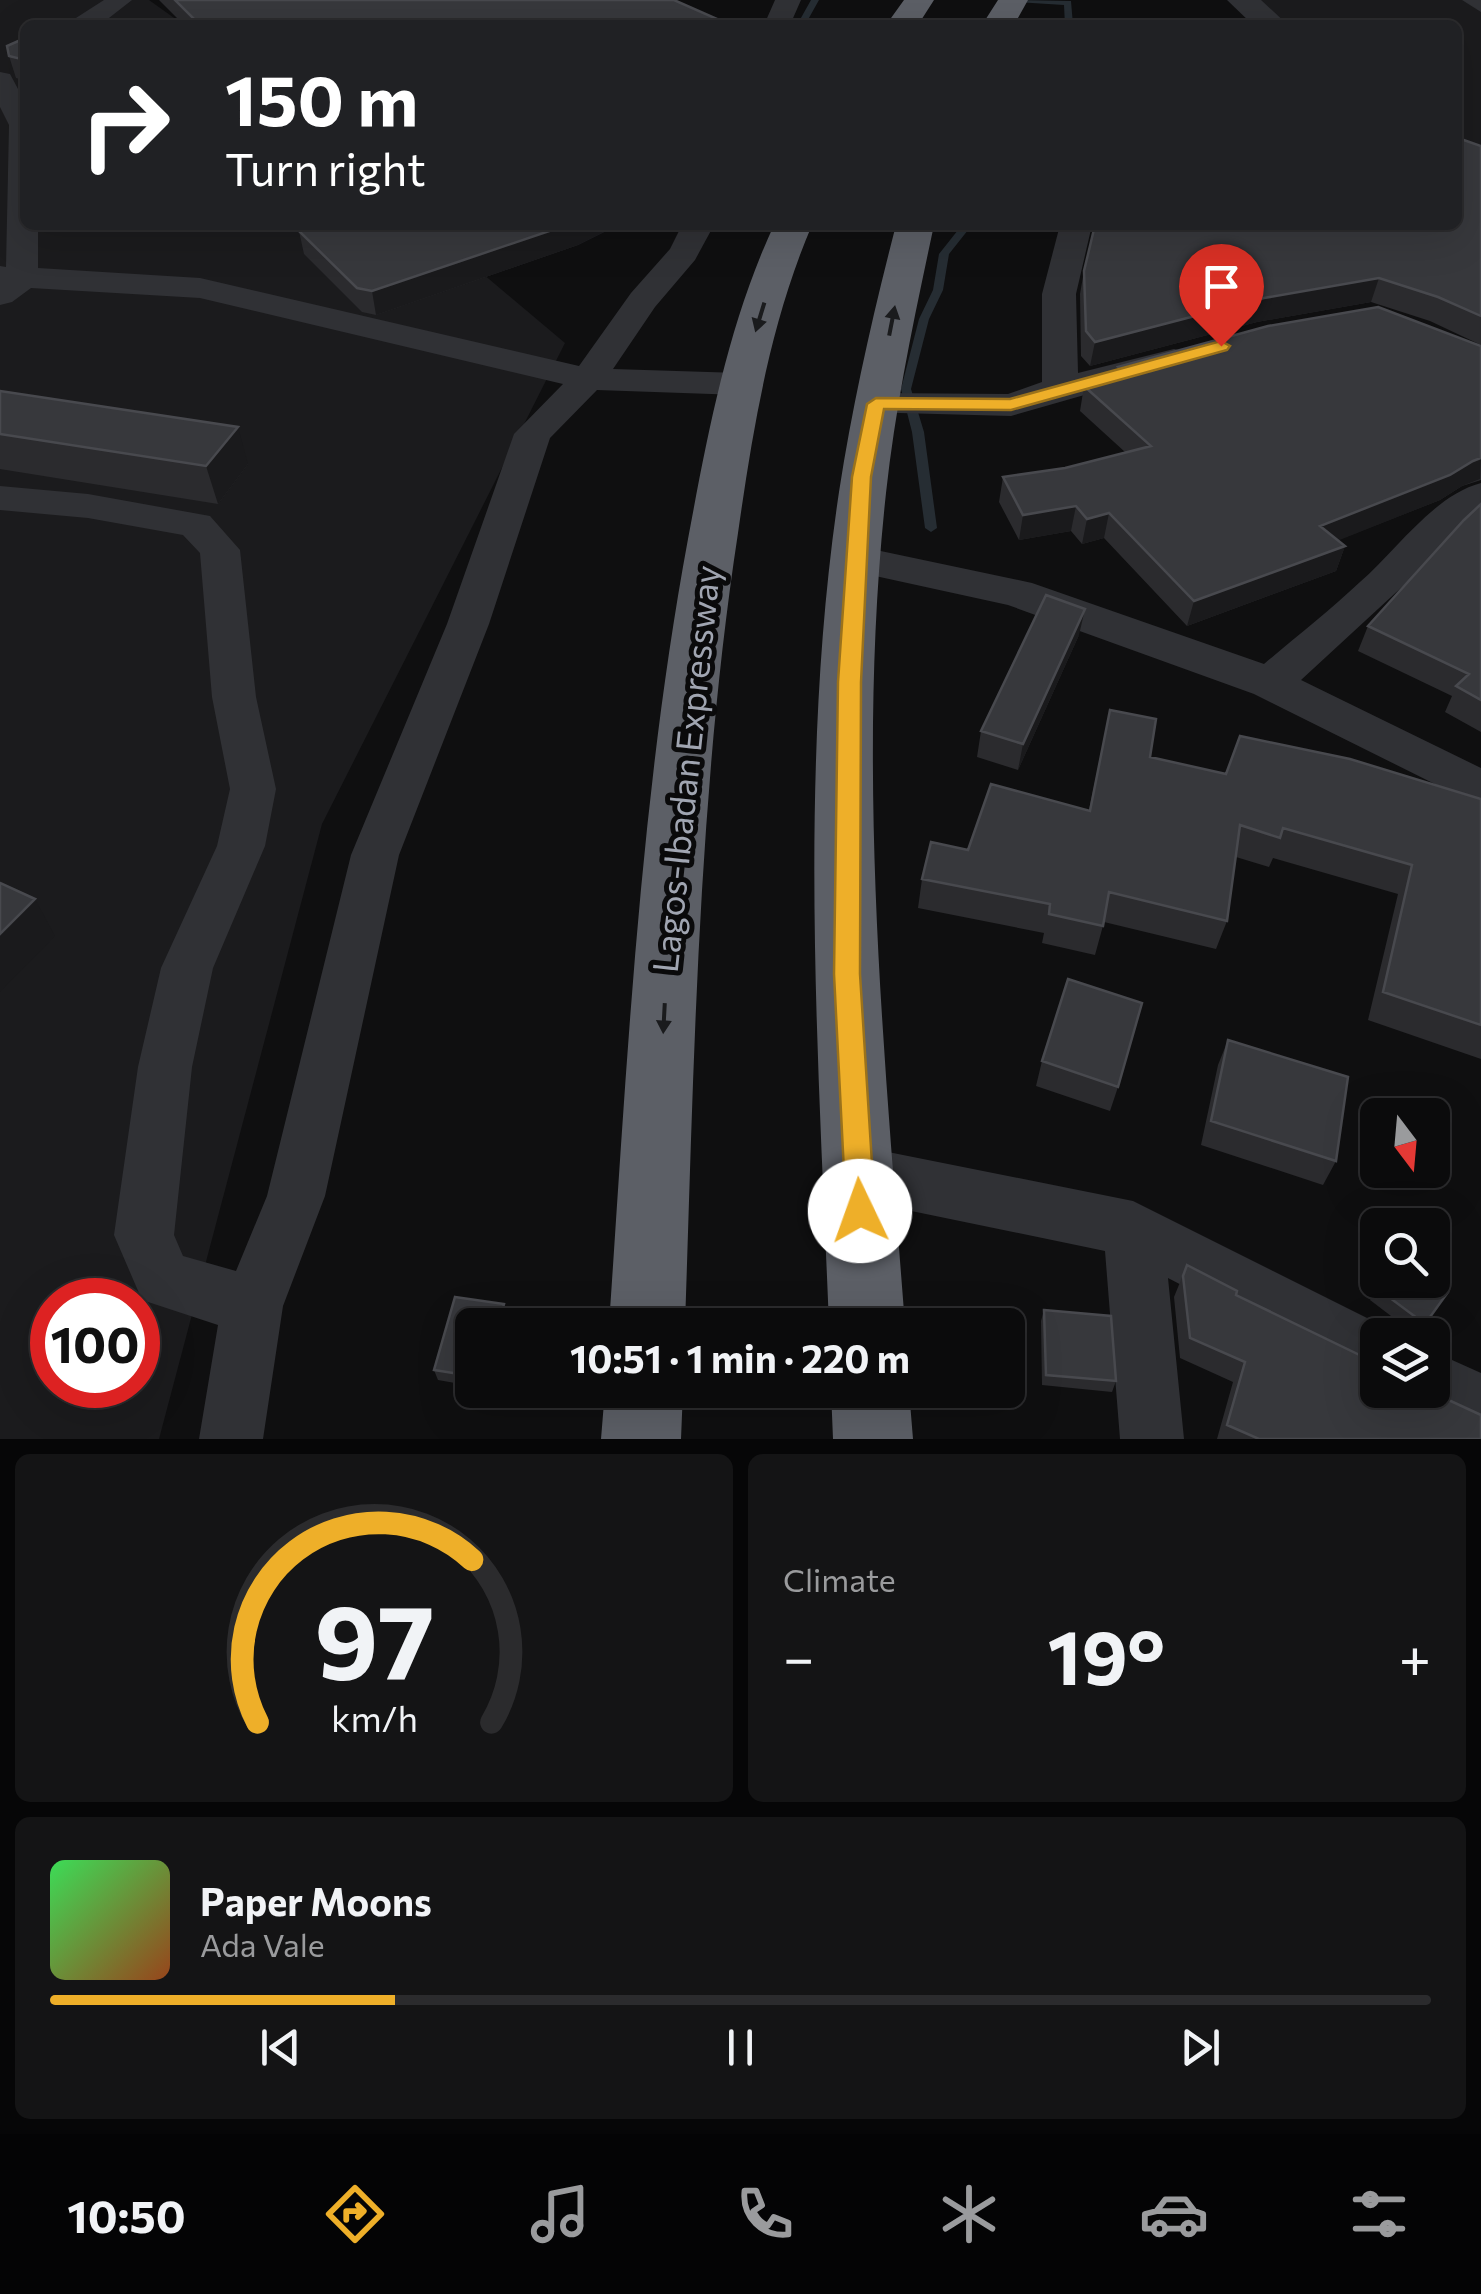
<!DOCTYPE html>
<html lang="en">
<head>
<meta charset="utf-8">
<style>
  :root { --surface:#0b0b0c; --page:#141415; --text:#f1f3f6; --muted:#9a9b9d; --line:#2b2b2d; --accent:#eeaf29 }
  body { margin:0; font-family:Commissioner,sans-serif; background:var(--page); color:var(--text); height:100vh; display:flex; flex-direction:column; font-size:38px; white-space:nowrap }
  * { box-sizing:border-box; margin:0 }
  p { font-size:32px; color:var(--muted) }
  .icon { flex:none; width:55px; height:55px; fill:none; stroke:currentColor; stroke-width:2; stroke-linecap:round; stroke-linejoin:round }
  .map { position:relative; height:1439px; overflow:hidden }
  .panel { display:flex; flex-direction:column; gap:15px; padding:15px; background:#060607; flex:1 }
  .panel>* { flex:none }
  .top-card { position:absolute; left:20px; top:20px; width:1442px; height:210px; border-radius:15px; box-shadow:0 10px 40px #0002,0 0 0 2px var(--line); background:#202124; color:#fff; overflow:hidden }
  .needle { width:65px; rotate:164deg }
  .fabs { position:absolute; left:1360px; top:1098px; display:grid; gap:20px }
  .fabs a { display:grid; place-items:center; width:90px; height:90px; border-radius:15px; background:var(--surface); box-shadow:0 10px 40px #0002,0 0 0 2px var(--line); font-size:50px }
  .speed { position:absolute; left:30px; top:1278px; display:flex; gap:20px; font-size:50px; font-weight:700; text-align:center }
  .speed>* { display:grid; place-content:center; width:130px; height:130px; border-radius:50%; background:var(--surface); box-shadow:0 10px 40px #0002,0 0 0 2px var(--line); line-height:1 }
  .speed .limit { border:15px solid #d22; background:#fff; color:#111 }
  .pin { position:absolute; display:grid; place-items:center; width:85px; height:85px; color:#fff; margin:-102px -42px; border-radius:50% 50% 50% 0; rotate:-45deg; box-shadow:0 0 10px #0007 }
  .pin .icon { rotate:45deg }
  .me { position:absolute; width:110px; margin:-55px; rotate:357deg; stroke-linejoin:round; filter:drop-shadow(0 0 8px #0008) }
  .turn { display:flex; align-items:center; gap:35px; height:210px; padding:0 40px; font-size:45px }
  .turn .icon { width:130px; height:130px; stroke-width:2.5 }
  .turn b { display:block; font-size:70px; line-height:85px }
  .big { font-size:75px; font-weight:700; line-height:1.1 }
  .panel .tile { flex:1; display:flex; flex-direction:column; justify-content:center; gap:15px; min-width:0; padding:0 35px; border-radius:15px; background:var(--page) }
  .panel .dial { align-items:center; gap:0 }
  .dial svg { height:260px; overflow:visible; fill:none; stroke:var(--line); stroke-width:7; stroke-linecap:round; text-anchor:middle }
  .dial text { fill:var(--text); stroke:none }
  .song { display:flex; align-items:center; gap:30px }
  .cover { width:120px; height:120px; border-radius:15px; background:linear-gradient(135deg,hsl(130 70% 55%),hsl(20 70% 35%)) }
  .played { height:10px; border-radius:5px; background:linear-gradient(90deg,var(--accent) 25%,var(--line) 25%) }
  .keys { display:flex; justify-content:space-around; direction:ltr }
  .heat { display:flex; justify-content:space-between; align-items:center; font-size:55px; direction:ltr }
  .panel .tiles { flex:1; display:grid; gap:15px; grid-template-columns:1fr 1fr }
  .tile:last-child { grid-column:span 2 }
  .trip { position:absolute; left:455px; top:1308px; width:570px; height:100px; border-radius:15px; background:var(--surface); box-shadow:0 10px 40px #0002,0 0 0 2px var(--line); font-weight:700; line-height:100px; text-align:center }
  .tab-bar { display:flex; height:160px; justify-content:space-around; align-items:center; background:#040405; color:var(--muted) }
  .tab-bar .icon { width:70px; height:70px }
  .tab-bar .selected { color:var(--accent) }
  .tab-bar b { font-size:45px; color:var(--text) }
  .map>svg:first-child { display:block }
</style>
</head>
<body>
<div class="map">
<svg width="1481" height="1439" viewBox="0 0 1481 1439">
  <rect width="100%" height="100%" fill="#0f0f10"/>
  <path fill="#1b1b1d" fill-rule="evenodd" d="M 0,0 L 149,0 L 184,25 L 25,25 L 25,225 L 425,225 L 565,343 L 322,824 L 159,1439 L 0,1439 ZM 52,1300 L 138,1300 L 138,1385 L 52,1385 Z
    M 1252,0 L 1481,0 L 1481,147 L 1458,139 L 1458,25 L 1280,25 Z"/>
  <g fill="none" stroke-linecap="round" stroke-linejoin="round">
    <path fill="#262d33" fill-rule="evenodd" d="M 811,0 L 819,0 L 805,25 L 797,25 Z
      M 1010,0 L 1071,1 L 1073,25 L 1065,25 L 1064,5 L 1014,2 Z
      M 962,225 L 972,225 L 949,254 L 943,290 L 929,319 L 911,389 L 924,432 L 937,528 L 931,532 L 925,528 L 912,432 L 901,389 L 919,319 L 933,290 L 939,254 Z"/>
    <path fill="#303135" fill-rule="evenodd" d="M 104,0 L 132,0 L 100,25 L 65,25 Z
      M 775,0 L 801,0 L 790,25 L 764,25 Z
      M 1462,0 L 1481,0 L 1481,12 Z
      M 0,72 L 10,74 L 25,102 L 25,225 L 38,225 L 38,268 L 200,278 L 579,366 L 631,293 L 670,249 L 682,225 L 714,225 L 695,260 L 655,307 L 613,369 L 740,373 L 753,376 L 758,384 L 753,392 L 740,395 L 597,390 L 550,438 L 489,624 L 399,855 L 325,1196 L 283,1306 L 263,1439 L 199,1439 L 218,1325 L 142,1300 L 114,1235 L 138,1067 L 161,968 L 217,846 L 230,789 L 212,697 L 200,553 L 183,535 L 88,518 L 0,510 L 0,486 L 88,494 L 210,516 L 240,550 L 256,697 L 276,789 L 265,846 L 213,968 L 192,1067 L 174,1235 L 183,1256 L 236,1271 L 267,1196 L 351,855 L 447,624 L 514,434 L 563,384 L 200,298 L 31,288 L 12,302 L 0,305 L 0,266 L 6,267 L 9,125 L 0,107 Z
      M 1060,225 L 1092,225 L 1076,294 L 1078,373 L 1174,349 L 1186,352 L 1191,359 L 1186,366 L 1011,416 L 863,412 L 858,404 L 863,396 L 876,393 L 1008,394 L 1042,382 L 1042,294 Z
      M 1481,483 L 1481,514 L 1301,680 L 1481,768 L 1481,807 L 1254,694 L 1008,605 L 857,572 L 843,568 L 837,559 L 843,550 L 857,546 L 1032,583 L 1264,664 C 1296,637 1329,611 1360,582 C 1396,551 1434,495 1481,483 Z
      M 858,1146 L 1133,1201 L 1401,1335 L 1378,1335 L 1378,1387 L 1168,1278 L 1184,1439 L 1120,1439 L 1105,1251 L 858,1200 L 838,1192 L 829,1173 L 838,1154 Z
      M 1432,1351 L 1481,1373 L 1481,1438 L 1410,1405 L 1403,1390 L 1432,1390 Z"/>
    <path fill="#303135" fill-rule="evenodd" d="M 1227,0 L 1261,0 L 1288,25 L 1253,25 Z"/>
    <path fill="#5c5f66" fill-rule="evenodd" d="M 904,0 L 934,0 L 918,25 L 886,25 Z
      M 998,0 L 1028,0 L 1014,25 L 982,25 Z
      M 774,225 L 812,225 C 770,323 753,428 738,533 C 698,795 694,1060 685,1325 L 609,1325 C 627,1062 640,798 688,539 C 708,432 728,324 774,225 Z
      M 896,225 L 934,225 C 915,314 896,402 886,493 C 856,769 884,1050 905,1325 L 829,1325 C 818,1049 798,766 839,492 C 853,401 873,314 896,225 Z
      M 605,1390 L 683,1390 L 681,1439 L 601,1439 Z
      M 831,1390 L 909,1390 L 913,1439 L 833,1439 Z"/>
  </g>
  <path fill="#2b2b2e" d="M 159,0 L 674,0 L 724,25 L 184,25 Z
    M 25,38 L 25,80 L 16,78 L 9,56 Z
    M 1481,146 L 1481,345 L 1430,321 L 1371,302 L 1257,322 L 1090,366 L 1081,356 L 1080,294 L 1084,271 Z
    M 317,225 L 618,225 L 578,245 L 376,315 L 362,312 L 304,254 L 299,231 Z
    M 1481,346 L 1481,480 L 1462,486 L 1440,500 L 1338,540 L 1345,546 L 1336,571 L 1187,626 L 1104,538 L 1082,544 L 1071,531 L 1019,540 L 999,502 L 1003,477 L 1065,468 L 1125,452 L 1080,411 L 1084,386 L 1116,377 L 1118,367 Z
    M 0,391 L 248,464 L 218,504 L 0,469 Z
    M 1481,504 L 1481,732 L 1445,712 L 1452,696 L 1358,651 L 1368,626 Z
    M 1079,635 L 1018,770 L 977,757 L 981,731 Z
    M 1110,710 L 1150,757 L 1226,774 L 1481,799 L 1481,1059 L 1368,1020 L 1398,894 L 1273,858 L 1269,867 L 1236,857 L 1227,921 L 1216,949 L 1104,922 L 1095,955 L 1042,943 L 1044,933 L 918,908 L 922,879 L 968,850 L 1089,810 Z
    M 1228,1040 L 1336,1161 L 1323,1185 L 1201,1145 L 1218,1065 Z
    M 1042,1061 L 1118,1087 L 1110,1111 L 1036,1086 Z
    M 1187,1265 L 1236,1295 L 1481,1439 L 1217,1439 L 1233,1382 L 1180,1358 L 1174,1297 Z
    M 1384,1280 L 1448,1292 L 1416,1335 L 1370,1300 Z
    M 455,1297 L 504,1304 L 507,1315 L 504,1325 L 472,1325 L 472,1386 L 438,1380 L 434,1370 Z
    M 1044,1310 L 1116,1381 L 1112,1392 L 1042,1385 L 1041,1321 Z"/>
  <path fill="#1a1a1c" d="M 567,225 L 618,225 L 578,245 L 376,315 L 372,291 Z
    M 1379,278 L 1371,302 L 1257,322 L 1090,366 L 1095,342 L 1264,298 Z
    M 238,427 L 248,464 L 218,504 L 206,466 Z
    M 1481,458 L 1480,479 L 1462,486 L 1440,500 L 1312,551 L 1320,526 Z
    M 1076,506 L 1071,531 L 1019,540 L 1023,515 Z
    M 1109,513 L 1104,538 L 1082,544 L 1087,519 Z
    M 1345,546 L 1336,571 L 1187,626 L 1194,601 Z
    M 1085,609 L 1079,635 L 1018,770 L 1023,744 Z
    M 35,899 L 55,936 L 0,992 L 0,934 Z
    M 504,1304 L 507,1315 L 504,1325 L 498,1325 Z"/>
  <path fill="#37383c" stroke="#48494e" stroke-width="2.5" d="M 175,0 L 674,0 L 724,22 L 718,25 L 200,25 Z
    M 25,38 L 25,60 L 9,56 L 7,46 Z
    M 1458,138 L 1481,146 L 1481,316 L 1438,297 L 1379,278 L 1264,298 L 1095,342 L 1086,331 L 1084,271 L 1095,225 L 1458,225 Z
    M 317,225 L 567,225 L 372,291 L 357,288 L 299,231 Z
    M 1378,307 L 1481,346 L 1481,458 L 1473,461 L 1450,475 L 1320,526 L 1345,546 L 1194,601 L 1109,513 L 1087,519 L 1076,506 L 1023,515 L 1003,477 L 1065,468 L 1151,446 L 1084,386 L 1125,375 L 1118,367 L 1268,326 Z
    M 0,391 L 238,427 L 206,466 L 0,434 Z
    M 1481,504 L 1481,700 L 1456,686 L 1469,674 L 1368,626 L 1464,520 Z
    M 1046,595 L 1085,609 L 1023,744 L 981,731 Z
    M 1110,710 L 1156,719 L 1150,757 L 1226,774 L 1240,736 L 1350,759 L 1481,799 L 1481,1025 L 1383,992 L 1412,865 L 1283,828 L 1280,838 L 1240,825 L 1227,921 L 1109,892 L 1103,926 L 1049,914 L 1050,904 L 922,879 L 931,842 L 968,850 L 991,784 L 1090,811 Z
    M 0,883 L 35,899 L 0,934 Z
    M 1068,979 L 1142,1003 L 1118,1087 L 1042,1061 Z
    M 1228,1040 L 1348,1077 L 1336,1161 L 1211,1121 Z
    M 1187,1265 L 1237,1291 L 1236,1295 L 1378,1364 L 1378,1390 L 1427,1390 L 1481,1415 L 1481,1439 L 1259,1439 L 1227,1425 L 1245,1362 L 1190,1338 L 1183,1276 Z
    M 1384,1280 L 1431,1280 L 1448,1292 L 1425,1324 L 1378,1289 Z
    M 455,1297 L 504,1304 L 498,1325 L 472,1325 L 472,1376 L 434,1370 Z
    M 1044,1310 L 1111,1316 L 1116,1381 L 1046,1375 Z"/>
  <defs><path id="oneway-solid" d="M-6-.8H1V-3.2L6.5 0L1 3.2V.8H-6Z" transform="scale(2.5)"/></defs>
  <g fill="#1a1b1d">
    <use href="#oneway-solid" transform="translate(760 317) rotate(107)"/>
    <use href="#oneway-solid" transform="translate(892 321) rotate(-79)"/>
    <use href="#oneway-solid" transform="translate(664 1018) rotate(93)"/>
  </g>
  <path fill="#eeaf29" stroke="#9b721b" stroke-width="2.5" d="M 1221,341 L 1230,346 L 1227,350 L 1011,410 L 884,409 L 871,477 L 861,682 L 860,974 L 875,1211 L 871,1221 L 860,1225 L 850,1221 L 846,1211 L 834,974 L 838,682 L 852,477 L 867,404 L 876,398 L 1010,399 Z"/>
  <g text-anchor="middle" stroke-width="10" stroke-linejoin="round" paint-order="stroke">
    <g font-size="35" fill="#a0a5b1" stroke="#0a0a0b">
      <text transform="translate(687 769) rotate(-84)" y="12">Lagos-Ibadan Expressway</text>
    </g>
  </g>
</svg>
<div class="fabs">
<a><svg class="needle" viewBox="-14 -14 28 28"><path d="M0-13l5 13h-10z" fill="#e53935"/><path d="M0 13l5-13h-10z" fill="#9a9b9d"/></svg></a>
<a><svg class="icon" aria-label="search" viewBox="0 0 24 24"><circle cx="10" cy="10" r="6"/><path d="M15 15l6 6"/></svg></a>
<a><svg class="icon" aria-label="layers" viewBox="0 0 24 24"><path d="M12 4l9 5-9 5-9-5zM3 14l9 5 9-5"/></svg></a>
</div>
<div class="speed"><div class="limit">100</div></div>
<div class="pin" style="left:1221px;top:346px;background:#d93025"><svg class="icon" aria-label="arrive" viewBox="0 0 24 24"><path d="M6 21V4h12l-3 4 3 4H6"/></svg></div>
<svg class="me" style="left:860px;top:1211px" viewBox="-20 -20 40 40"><circle r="19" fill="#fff"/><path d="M0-13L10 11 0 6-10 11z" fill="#eeaf29"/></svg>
<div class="trip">10:51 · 1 min · 220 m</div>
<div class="top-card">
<div class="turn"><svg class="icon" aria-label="right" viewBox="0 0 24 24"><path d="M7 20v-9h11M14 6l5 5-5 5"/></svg><div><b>150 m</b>Turn right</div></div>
</div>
</div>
<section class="panel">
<div class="tiles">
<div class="tile dial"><svg viewBox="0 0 100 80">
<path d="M14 69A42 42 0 1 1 86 69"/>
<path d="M14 69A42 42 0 0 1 80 19" stroke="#eeaf29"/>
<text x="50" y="56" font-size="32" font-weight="700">97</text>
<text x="50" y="72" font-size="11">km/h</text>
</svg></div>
<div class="tile"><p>Climate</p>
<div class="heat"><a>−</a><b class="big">19°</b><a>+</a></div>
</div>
<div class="tile">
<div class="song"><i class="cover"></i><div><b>Paper Moons</b><p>Ada Vale</p></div></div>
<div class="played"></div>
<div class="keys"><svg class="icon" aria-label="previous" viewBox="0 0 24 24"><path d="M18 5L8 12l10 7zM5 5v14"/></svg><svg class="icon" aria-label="pause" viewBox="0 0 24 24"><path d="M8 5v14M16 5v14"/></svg><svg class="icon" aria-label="next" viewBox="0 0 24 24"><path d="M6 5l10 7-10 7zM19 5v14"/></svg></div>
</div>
</div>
</section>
<nav class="tab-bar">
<b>10:50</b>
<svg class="icon selected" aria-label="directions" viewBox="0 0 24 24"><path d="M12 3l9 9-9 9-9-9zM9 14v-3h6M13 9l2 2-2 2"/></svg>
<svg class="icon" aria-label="music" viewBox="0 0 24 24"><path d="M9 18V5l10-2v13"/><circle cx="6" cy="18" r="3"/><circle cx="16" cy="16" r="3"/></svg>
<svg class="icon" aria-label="phone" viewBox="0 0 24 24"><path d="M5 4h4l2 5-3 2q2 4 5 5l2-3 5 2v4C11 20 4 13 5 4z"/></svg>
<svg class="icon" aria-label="climate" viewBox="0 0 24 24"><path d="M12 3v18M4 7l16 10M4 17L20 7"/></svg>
<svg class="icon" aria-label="car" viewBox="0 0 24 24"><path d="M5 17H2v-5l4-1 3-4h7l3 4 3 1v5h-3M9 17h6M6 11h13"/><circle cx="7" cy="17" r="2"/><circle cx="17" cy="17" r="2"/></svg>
<svg class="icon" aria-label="filters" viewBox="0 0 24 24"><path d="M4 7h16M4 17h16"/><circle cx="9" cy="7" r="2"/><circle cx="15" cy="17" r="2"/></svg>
</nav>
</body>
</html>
